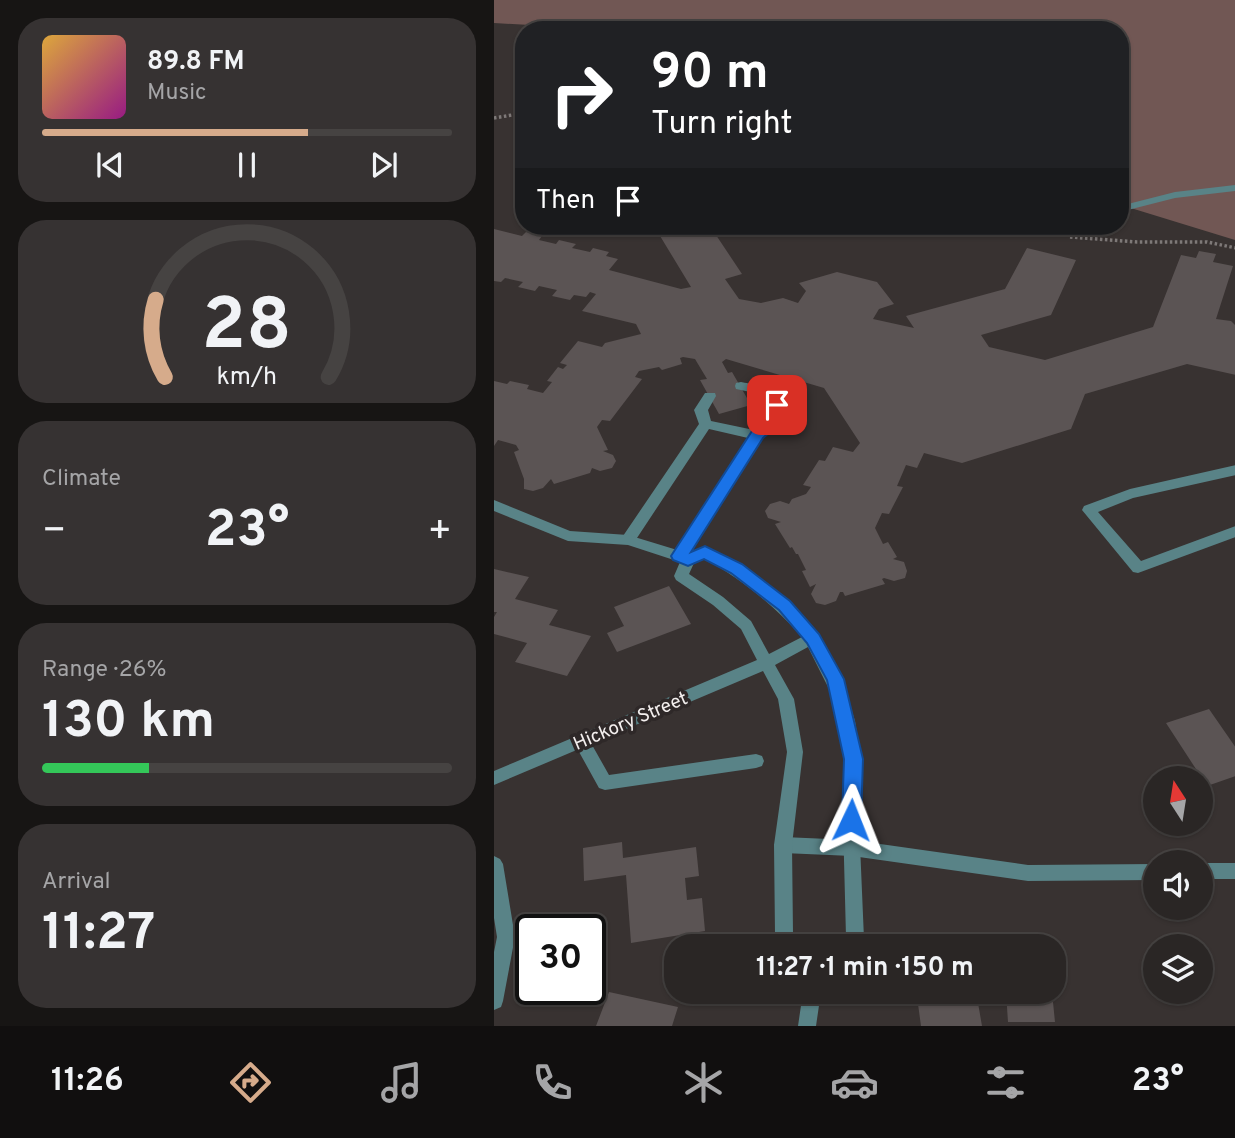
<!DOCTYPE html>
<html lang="en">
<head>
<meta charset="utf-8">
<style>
  :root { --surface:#2a2625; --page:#363232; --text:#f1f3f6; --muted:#a5a5a7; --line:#464342; --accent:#d6ab8b }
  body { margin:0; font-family:Overpass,sans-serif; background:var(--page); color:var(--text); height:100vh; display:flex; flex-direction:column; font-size:26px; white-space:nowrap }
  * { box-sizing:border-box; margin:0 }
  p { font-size:23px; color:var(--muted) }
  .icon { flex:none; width:38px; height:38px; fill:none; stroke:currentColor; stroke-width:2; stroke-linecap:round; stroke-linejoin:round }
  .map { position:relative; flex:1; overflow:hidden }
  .side { display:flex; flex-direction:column; gap:18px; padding:18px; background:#171514; width:494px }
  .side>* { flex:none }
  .top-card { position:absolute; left:21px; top:21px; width:614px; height:214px; border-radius:28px; box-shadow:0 2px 5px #0004,0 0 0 2px var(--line); background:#202124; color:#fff; overflow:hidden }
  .needle { width:46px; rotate:348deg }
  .buttons { position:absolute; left:649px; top:766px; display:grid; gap:14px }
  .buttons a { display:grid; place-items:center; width:70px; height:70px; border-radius:50%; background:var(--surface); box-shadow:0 2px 5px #0004,0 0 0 2px var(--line); font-size:35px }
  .speed { position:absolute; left:21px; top:914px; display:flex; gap:14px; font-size:35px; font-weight:700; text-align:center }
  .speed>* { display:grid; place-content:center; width:91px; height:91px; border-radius:50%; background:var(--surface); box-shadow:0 2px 5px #0004,0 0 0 2px var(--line); line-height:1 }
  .speed .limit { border:4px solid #111; border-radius:10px; background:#fff; color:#111 }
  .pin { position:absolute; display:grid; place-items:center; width:60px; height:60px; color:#fff; margin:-30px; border-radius:14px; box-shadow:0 4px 10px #0006 }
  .me { position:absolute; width:77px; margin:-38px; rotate:2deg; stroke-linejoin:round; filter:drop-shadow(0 0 5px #0008) }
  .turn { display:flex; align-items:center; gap:24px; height:147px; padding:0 21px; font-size:32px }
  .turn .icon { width:91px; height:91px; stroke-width:2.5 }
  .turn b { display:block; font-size:49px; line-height:60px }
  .then { display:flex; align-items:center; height:66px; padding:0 21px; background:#0003; gap:14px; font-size:26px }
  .big { font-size:52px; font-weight:700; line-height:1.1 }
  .side .tile { flex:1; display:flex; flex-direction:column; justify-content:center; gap:10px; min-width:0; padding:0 24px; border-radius:28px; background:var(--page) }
  .side .dial { align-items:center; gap:0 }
  .dial svg { height:182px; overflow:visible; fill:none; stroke:var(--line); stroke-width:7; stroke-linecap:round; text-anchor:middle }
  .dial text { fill:var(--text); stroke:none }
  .song { display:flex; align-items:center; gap:21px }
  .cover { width:84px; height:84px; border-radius:10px; background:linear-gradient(135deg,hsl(40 70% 55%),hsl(310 70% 35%)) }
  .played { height:7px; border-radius:4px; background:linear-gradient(90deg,var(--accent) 65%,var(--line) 65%) }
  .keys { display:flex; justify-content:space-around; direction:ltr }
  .heat { display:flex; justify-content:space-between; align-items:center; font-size:38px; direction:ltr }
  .charge { height:10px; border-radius:5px; background:linear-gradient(90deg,#34c759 26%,var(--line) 0) }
  .trip { position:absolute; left:170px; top:934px; width:402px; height:70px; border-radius:28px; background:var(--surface); box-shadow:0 2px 5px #0004,0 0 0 2px var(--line); font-weight:700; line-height:70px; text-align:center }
  .tabs { display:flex; height:112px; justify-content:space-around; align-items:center; background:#110f0f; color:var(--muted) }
  .tabs .icon { width:49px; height:49px }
  .tabs .on { color:var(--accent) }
  .tabs b { font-size:32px; color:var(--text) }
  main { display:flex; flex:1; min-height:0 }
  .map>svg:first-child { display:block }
</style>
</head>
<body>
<main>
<section class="side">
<div class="tile">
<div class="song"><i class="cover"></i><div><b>89.8 FM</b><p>Music</p></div></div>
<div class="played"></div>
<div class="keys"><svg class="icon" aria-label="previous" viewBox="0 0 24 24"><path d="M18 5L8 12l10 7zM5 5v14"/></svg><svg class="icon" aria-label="pause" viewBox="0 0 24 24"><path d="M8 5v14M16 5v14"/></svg><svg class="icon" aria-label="next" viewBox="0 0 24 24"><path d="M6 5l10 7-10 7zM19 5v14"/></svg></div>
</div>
<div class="tile dial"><svg viewBox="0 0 100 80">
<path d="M14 69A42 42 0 1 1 86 69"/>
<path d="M14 69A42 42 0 0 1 10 35" stroke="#d6ab8b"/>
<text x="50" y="56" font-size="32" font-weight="700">28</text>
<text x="50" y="72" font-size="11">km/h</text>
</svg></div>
<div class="tile"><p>Climate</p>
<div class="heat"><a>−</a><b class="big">23°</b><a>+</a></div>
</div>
<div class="tile"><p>Range · 26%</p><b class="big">130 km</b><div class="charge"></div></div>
<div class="tile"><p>Arrival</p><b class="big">11:27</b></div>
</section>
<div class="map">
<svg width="742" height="1026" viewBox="0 0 742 1026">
  <rect width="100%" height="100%" fill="#383231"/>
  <path fill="#715754" d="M 0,0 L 741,0 L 741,240 L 627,205 L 626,30 L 125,30 L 0,23 Z"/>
  <path fill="#5b5454" d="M 160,226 L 216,226 L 248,274 L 231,279 L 245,299 L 267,303 L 289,298 L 304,303 L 312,291 L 305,283 L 343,272 L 383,282 L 400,304 L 385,309 L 379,319 L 420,328 L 412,316 L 511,289 L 533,248 L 582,260 L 557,315 L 487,335 L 495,347 L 551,360 L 659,327 L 687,255 L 702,258 L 705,251 L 722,254 L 719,262 L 739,266 L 722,319 L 737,321 L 742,326 L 742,375 L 693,364 L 591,394 L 577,429 L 468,463 L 430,453 L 423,468 L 412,465 L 403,486 L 409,487 L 395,514 L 388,513 L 381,528 L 389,544 L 394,542 L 403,557 L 399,559 L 410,562 L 413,571 L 411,578 L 400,581 L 390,578 L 388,579 L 391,584 L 351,596 L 349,592 L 346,592 L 342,601 L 331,605 L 322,603 L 317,594 L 322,584 L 316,587 L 308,571 L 312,570 L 304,554 L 302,554 L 298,547 L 296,548 L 281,524 L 287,522 L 274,518 L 271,511 L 276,504 L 286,501 L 295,504 L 298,499 L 312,494 L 317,487 L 309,485 L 325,460 L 331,461 L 339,447 L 359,452 L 366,443 L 330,388 L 232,359 L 228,362 L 234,373 L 238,372 L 257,405 L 225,414 L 206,380 L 213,379 L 201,359 L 189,357 L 186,358 L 188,364 L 168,370 L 165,367 L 145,371 L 141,377 L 148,379 L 116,421 L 108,420 L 103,427 L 114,450 L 109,451 L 119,455 L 122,461 L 118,468 L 106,471 L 98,468 L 96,473 L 60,484 L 57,479 L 49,488 L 39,491 L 30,489 L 30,479 L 20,452 L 25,450 L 22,445 L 4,440 L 0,446 L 0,381 L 13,384 L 16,381 L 35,385 L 33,389 L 49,393 L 58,382 L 53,381 L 64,367 L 69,369 L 73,365 L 66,363 L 84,341 L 108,347 L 111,343 L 147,334 L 142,324 L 88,311 L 102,294 L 96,292 L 92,297 L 80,295 L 76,300 L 58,296 L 63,290 L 45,286 L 41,291 L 24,287 L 29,282 L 11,278 L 7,282 L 0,281 L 0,229 L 28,236 L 32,232 L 48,236 L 45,240 L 62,244 L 65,240 L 82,244 L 78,248 L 96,252 L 99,248 L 115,252 L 112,256 L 124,259 L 115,270 L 187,289 L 197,287 Z
    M 0,569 L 35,577 L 21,599 L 64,610 L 55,625 L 97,636 L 73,676 L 21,662 L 33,643 L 0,634 L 0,617 L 3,612 L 0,612 Z
    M 175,586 L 197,624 L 123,652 L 113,633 L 130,626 L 120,607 Z
    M 715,709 L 742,748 L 742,776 L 713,786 L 672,723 Z
    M 128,842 L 129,858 L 202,847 L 205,876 L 191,878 L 193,900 L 208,898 L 211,931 L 137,943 L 132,875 L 90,881 L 89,848 Z
    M 115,992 L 184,1007 L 178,1026 L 102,1026 Z
    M 512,992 L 558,992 L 561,1022 L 514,1022 Z
    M 483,997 L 488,1026 L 427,1026 L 424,1004 Z"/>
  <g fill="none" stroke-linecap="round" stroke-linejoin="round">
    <path stroke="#7e7978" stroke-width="3.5" stroke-dasharray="2.5 2.5" stroke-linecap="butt" d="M 0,118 L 30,113
      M 482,226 L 515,233
      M 576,237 L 643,242 L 713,242 L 742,248"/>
    <path fill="#598387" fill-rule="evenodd" d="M 742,185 L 742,191 L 681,198 L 626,212 L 626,206 L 681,192 Z
      M 551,226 L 569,226 L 567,228 L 532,237 L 526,234 Z
      M 247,382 C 268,386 276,387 289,405 L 283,425 L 268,438 L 190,560 L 180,560 L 178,556 L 254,438 L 215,429 L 139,544 L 129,544 L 127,540 L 129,536 L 205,424 L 200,410 L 211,393 L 221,393 L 222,396 L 214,410 L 217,421 L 260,430 L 272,420 L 276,406 L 266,394 L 242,389 L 241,386 L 242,383 Z
      M 742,465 L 742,475 L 639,498 L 604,512 L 647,561 L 742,526 L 742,537 L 644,573 L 639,572 L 588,510 L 590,506 L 636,489 Z
      M 87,734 L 93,736 L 115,775 L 262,754 L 268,756 L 270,761 L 268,766 L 262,768 L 111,790 L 105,788 L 79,741 L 81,736 Z
      M 289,837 L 358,840 L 534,865 L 662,864 L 662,880 L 534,881 L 358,856 L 289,853 L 283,850 L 280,845 L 283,840 Z
      M 707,863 L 742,863 L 742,879 L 707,879 Z"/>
    <path fill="#598387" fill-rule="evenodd" d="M 0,500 L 76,531 L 134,535 L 193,553 L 211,547 L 216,548 L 275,586 L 299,607 L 324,634 L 351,689 L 361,721 L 368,765 L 365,821 L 370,939 L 366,947 L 346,947 L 352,937 L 349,821 L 351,757 L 345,721 L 335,689 L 314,647 L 281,665 L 300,699 L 309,752 L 298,845 L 299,934 L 305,947 L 287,947 L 281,934 L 280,845 L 293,752 L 284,699 L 269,671 L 0,785 L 0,771 L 263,660 L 247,629 L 219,605 L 182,580 L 180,576 L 186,562 L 134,545 L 74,541 L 0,511 ZM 210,558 C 248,580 279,604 308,637 L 275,654 L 257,621 L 229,597 L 195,574 L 200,563 Z
      M 0,856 L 6,859 L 9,864 L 21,937 L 9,1001 L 7,1007 L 0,1010 L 0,952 L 3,937 L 0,918 Z
      M 309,992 L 327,992 L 322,1026 L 304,1026 Z"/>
  </g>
  <path fill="#1a73e8" stroke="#114b97" stroke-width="2" d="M 283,400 L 290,405 L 283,426 L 269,438 L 197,552 L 211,546 L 248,564 L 296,601 L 325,634 L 350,679 L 369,759 L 367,820 L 364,826 L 357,829 L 350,826 L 348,820 L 350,759 L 333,680 L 313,643 L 285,610 L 237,573 L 210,559 L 194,566 L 179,560 L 177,556 L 258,431 L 271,420 L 277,402 Z"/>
  <g text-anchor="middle" stroke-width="7" stroke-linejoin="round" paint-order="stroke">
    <g font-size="19" fill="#f3efee" stroke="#2e2828">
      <text transform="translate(136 720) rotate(-23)" y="7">Hickory Street</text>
    </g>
  </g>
</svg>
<div class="buttons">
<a><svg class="needle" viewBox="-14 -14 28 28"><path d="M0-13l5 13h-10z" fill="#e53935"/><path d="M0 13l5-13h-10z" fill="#a5a5a7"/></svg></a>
<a><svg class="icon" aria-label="sound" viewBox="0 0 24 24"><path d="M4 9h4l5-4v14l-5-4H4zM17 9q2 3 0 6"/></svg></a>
<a><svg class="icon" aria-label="layers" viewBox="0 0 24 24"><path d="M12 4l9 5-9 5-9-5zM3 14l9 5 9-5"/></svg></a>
</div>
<div class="speed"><div class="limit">30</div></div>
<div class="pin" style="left:283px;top:405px;background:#d93025"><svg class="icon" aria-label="arrive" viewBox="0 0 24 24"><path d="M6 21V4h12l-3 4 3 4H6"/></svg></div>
<svg class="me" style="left:357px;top:820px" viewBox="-20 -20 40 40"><path d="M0-17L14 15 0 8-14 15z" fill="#1a73e8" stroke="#fff" stroke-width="4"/></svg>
<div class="trip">11:27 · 1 min · 150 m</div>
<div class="top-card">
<div class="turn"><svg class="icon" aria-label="right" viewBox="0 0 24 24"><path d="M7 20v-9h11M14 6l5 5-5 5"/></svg><div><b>90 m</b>Turn right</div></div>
<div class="then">Then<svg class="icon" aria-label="arrive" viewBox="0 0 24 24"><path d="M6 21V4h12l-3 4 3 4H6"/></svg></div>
</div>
</div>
</main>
<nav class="tabs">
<b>11:26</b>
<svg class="icon on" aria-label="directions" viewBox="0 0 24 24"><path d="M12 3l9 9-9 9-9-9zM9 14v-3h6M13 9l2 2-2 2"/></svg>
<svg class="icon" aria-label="music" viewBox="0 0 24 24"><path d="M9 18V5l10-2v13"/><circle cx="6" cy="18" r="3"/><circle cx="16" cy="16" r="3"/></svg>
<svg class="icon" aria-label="phone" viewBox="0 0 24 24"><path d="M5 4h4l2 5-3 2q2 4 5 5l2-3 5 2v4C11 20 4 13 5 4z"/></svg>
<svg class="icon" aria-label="climate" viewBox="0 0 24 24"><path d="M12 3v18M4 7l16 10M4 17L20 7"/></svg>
<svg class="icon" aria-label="car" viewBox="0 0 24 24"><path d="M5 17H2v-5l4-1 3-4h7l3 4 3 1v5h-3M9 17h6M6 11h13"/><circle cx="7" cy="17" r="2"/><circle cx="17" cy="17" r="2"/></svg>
<svg class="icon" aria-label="filters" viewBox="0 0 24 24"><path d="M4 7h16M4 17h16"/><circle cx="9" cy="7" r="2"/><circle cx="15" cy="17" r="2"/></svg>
<b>23°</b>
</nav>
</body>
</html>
